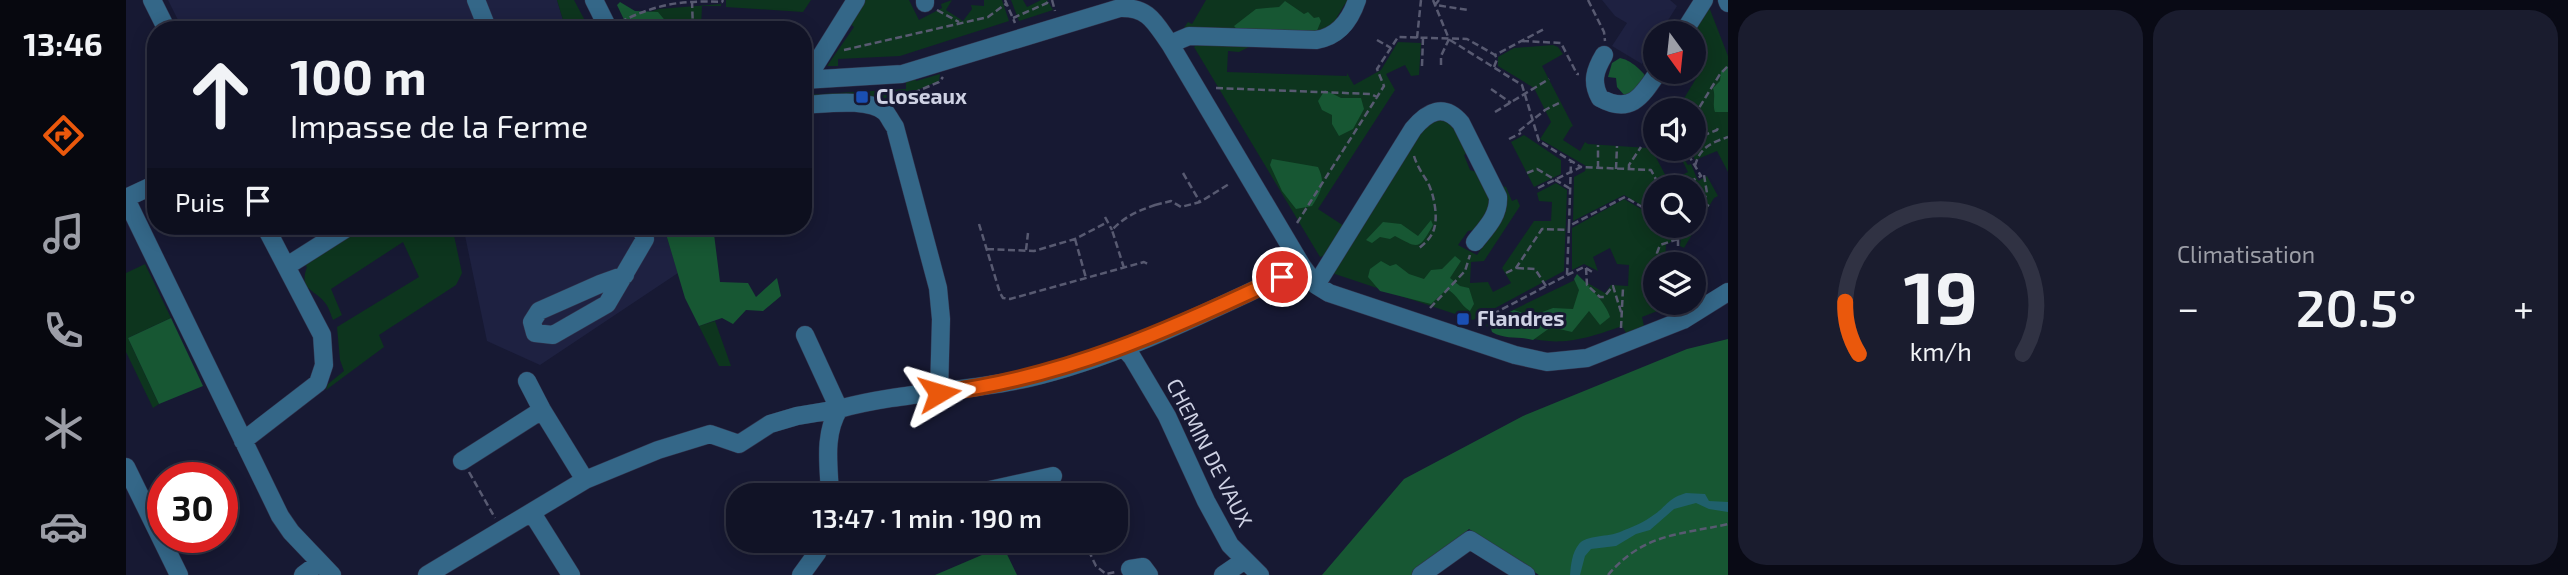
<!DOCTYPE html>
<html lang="fr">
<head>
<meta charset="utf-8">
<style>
  :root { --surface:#111326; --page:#1a1c2e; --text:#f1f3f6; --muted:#9c9ea7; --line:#303243; --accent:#ea580c }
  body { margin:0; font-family:"Exo 2",sans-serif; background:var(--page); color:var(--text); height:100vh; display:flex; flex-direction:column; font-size:26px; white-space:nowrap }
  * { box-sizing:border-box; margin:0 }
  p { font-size:23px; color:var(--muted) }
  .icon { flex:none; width:38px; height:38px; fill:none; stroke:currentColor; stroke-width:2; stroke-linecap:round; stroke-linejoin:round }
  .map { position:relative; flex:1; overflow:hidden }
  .details { display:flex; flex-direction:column; gap:10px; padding:10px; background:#090a15; width:840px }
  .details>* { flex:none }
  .guide { position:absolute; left:21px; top:21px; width:665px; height:214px; border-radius:28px; box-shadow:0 4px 18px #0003,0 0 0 2px var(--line); background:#111326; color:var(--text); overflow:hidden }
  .needle { width:46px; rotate:165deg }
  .buttons { position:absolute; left:1517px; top:21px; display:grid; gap:14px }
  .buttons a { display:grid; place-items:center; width:63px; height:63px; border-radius:50%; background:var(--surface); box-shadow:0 4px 18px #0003,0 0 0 2px var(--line); font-size:35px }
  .speed { position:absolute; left:21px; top:462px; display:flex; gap:14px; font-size:35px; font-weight:700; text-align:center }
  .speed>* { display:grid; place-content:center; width:91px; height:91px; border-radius:50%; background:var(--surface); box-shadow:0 4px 18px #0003,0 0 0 2px var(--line); line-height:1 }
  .speed .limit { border:10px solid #d22; background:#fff; color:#111 }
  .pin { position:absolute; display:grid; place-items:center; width:60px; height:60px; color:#fff; margin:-30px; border:4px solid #fff; border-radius:50%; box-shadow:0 2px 7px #0007 }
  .me { position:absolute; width:77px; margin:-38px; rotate:83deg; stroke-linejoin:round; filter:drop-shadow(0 0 5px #0008) }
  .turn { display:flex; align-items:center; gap:24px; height:147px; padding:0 28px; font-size:32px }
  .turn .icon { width:91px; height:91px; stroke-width:2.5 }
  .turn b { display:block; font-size:49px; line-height:60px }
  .then { display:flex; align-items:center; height:66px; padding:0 28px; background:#0003; gap:14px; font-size:26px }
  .big { font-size:52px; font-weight:600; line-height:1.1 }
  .details .card { flex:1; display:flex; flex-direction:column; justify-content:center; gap:10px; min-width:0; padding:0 24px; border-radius:28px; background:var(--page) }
  .details .dial { align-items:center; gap:0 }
  .dial svg { height:182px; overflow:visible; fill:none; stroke:var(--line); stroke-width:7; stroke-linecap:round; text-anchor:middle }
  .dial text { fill:var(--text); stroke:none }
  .heat { display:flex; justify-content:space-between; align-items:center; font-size:38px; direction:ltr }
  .details .tiles { flex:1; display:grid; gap:10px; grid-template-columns:repeat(2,1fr) }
  .trip { position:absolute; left:600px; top:483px; width:402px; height:70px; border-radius:28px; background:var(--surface); box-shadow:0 4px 18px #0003,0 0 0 2px var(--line); font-weight:600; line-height:70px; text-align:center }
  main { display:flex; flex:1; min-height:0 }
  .dock { display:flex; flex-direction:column; width:126px; justify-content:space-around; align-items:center; background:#07080f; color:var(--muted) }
  .dock .icon { width:49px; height:49px }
  .dock .on { color:var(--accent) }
  .dock b { font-size:32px; color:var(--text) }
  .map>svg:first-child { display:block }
</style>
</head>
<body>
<main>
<nav class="dock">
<b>13:46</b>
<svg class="icon on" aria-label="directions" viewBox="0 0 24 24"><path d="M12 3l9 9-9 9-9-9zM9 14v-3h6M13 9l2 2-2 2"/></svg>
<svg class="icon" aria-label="music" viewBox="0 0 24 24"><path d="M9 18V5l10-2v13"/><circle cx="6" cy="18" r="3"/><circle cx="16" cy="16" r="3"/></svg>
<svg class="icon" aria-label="phone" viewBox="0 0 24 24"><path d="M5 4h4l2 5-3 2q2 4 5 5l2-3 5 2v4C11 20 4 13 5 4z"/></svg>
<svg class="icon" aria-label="climate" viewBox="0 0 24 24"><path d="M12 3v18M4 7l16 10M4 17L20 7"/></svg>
<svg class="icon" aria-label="car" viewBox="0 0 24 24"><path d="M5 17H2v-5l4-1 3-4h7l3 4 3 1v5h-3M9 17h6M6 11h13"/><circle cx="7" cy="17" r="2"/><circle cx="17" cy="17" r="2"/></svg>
</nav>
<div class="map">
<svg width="1602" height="575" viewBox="0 0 1602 575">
  <rect width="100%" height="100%" fill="#171933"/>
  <path fill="#1e2141" d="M 42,0 L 431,0 L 440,30 L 57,30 Z
    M 1476,0 L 1544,0 L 1551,6 L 1534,33 L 1530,33 L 1529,41 L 1516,64 L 1486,46 L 1501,23 L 1489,16 Z
    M 337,226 L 550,226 L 540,234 L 552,273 L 414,365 L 361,341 Z"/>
  <path fill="#0d351e" d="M 431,0 L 448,0 L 464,30 L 440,30 Z
    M 600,0 L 685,0 L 677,12 L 600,7 Z
    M 734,0 L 783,0 L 793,20 L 816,8 L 815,4 L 826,0 L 820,10 L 837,21 L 846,9 L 845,5 L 858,6 L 858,0 L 876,0 L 883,21 L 774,56 L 712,59 L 712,66 L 701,66 L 728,27 L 721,21 Z
    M 885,0 L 897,0 L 901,7 L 915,0 L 921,0 L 927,10 L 893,21 Z
    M 1080,0 L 1226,0 L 1223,7 L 1219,4 L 1211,17 L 1216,20 L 1198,34 L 1147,34 L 1057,29 L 1062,22 L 1066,24 Z
    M 595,4 L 595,6 L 576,6 L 575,27 L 640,30 L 505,30 L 514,15 L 533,9 Z
    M 1583,7 L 1602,56 L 1602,172 L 1591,151 L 1569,160 L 1564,149 L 1568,149 L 1568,110 L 1551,110 L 1577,67 L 1568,62 L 1568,33 L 1565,33 Z
    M 1272,42 L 1295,43 L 1293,75 L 1285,76 L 1279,65 L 1260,74 L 1269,90 L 1192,209 L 1218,226 L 1200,255 L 1194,257 L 1068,47 L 1071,44 L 1125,46 L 1113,52 L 1102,51 L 1101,72 L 1221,76 L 1221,73 L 1228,85 L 1255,70 Z
    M 1427,45 L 1432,47 L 1437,54 L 1416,66 L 1447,126 L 1445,127 L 1437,140 L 1454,151 L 1459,142 L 1462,144 L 1522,148 L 1524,146 L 1543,182 L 1562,172 L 1556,160 L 1558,159 L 1562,165 L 1565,164 L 1572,181 L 1581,176 L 1592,196 L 1588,198 L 1558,248 L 1554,246 L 1556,226 L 1568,226 L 1568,187 L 1530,187 L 1529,213 L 1498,195 L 1447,221 L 1448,177 L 1459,171 L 1460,166 L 1414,139 L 1425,122 L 1408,88 L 1372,66 L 1372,57 L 1388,48 Z
    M 814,74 L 813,81 L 760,103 L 677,101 L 677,95 L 780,89 L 780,80 L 789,78 L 790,81 Z
    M 1305,118 L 1324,119 L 1345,151 L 1338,155 L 1344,170 L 1357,174 L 1367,208 L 1353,229 L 1342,231 L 1332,245 L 1351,255 C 1365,236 1389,211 1376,186 L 1380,187 L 1386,201 L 1391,199 L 1394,206 L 1358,261 L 1345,262 L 1344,283 L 1362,282 L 1367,292 L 1385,283 L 1376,268 L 1408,221 L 1425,221 L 1426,202 L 1413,201 L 1411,193 L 1430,183 L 1441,190 L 1438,271 L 1347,320 L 1206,273 L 1295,124 Z
    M 1398,135 L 1435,160 L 1435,174 L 1408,187 L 1385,142 Z
    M 1498,199 L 1529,217 L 1530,226 L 1544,226 L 1550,229 L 1550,238 L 1540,245 L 1539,264 L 1530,264 L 1530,303 L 1552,303 L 1516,317 L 1518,326 L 1500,333 L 1496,326 C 1436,348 1420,345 1360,326 L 1362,322 L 1453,278 L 1479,293 L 1485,285 L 1502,286 L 1503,265 L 1491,264 L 1484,248 L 1467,257 L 1472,271 L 1458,264 L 1446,270 L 1446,228 Z
    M 238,226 L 326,226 L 336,273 L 330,285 L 253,335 L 258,347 L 200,390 L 202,384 L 218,371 L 214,360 L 211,327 L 293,277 L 277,242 L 205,289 L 216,315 L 207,320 C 205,315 203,308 200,304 C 190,289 172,291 181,267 L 179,265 Z
    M 19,264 L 45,318 L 2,338 L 33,404 L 27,408 L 0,352 L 0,273 Z
    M 589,321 L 605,366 L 593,366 L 573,326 Z"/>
  <path fill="#175733" d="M 1159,1 L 1178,14 L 1182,12 L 1188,18 L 1193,17 L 1195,21 L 1190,33 L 1114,33 L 1108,26 L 1130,9 L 1153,7 Z
    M 494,2 L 509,11 L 532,12 L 547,30 L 503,30 L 491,5 Z
    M 1494,58 C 1508,61 1521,75 1526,87 L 1499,96 L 1491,87 L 1490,78 L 1482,77 L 1486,63 Z
    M 1602,66 L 1602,112 L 1589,112 C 1586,104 1590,97 1587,88 L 1594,81 L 1595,71 Z
    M 1199,90 L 1215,98 L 1235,98 L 1238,109 L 1227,129 L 1213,136 L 1206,124 L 1206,115 L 1196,110 L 1192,101 Z
    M 1146,159 L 1192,167 C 1200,183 1195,192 1186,206 L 1170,209 L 1156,191 L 1144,165 Z
    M 1305,220 L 1307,225 C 1293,250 1293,249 1269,236 L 1264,239 L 1254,237 L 1246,243 L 1240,240 L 1257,222 L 1275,224 L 1292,236 Z
    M 550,226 L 587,226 L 594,282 L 622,283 L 630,297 L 651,278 L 655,296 L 637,311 L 620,310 L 607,324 L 596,318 L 573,326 L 559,298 L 540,234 Z
    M 1329,256 L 1335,261 L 1324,278 L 1334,286 L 1343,288 L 1348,304 L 1344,311 C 1334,305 1332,295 1321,289 L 1305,304 L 1254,291 L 1242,277 L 1244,269 L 1255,261 L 1264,266 L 1270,264 L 1283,274 L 1298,279 L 1305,270 L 1316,269 Z
    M 1451,274 C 1462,285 1480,303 1484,317 L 1474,325 L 1463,311 L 1446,332 L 1425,327 L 1407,340 C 1393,336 1379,340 1366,332 L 1363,322 L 1388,310 L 1406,316 L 1427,308 L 1447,309 L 1453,290 L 1448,279 Z
    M 45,318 L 77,386 L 33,404 L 2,338 Z
    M 1602,339 L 1602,575 L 1413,575 L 1343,529 L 1287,575 L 1196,575 L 1278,479 L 1397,416 L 1561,349 Z
    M 877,546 L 891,575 L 809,575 Z"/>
  <path fill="#20606c" d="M 1560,493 L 1579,494 L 1583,501 L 1602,502 L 1602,512 L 1583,509 L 1570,503 L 1548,509 L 1524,530 L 1510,534 L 1490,546 L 1465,549 L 1459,556 L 1454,575 L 1444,575 C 1445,564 1446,553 1453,544 C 1460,535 1483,537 1494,532 C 1506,527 1519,522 1529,514 C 1543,504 1541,499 1560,493 Z"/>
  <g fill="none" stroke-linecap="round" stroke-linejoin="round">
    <g stroke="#31334c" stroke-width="19">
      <path id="minor" d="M 26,0 L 41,30
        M 350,0 L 362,30
        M 468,0 L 483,30
        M 799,0 L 799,3
        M 1601,0 L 1602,3
        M 1557,33 L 1578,0
        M 1044,44 L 1063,36 L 1190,40 C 1211,37 1224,21 1231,0
        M 1478,55 C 1469,70 1465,82 1474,98 C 1505,115 1516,96 1532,72
        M 677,80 L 776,74 L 994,8 C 1023,7 1029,23 1044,44 L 1176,266 L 1190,285 L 1203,293 L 1389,355 L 1421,362 L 1461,358 L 1557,320 L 1602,292
        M 680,80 L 730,0
        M 677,105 C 699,104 744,97 760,113 C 763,117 766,123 769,127 L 812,288 L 815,319 L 813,393
        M 0,198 L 30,184
        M 0,199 L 154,516 L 165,532 L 206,575
        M 161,266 L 224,226
        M 499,275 L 474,284 L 413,311 L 406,322 L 409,333 L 427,335 L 481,304 L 519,239 L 514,226
        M 1190,285 L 1287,129 C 1302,111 1318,103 1335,123 L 1372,197 C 1373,216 1360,228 1349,242
        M 998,348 L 1006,357 L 1041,416 L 1080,501 L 1104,545 L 1134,575
        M 401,381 L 416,410 L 459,480
        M 117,441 L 192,383 L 198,365 L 196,335 L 139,226
        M 336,461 L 416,410
        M 0,467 L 53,575
        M 704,495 C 703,466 697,435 713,409 C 775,392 841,392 903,378 C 992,357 1074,315 1156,277
        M 841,495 L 927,476
        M 406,513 L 445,575
        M 1004,569 L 1017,567 L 1023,575
        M 177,575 L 193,563
        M 301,575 L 459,480 L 532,450 L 584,434 L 613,444 L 644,424 L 671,416 L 713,409 L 679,335
        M 675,575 L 691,553 L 696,541
        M 1097,575 L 1119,560
        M 1295,575 L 1344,540 L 1400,575"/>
    </g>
    <path stroke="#585a71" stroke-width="2.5" stroke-dasharray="7 3.5" stroke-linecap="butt" d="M 879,0 L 889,23
      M 926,0 L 929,11
      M 1307,0 L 1323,39 L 1315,56 L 1315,66
      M 1313,0 L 1309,5 L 1343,10
      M 1462,0 L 1478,32 L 1479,41
      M 566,1 L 567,30
      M 811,10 L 833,22
      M 887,18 L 921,3 L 922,0
      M 494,22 C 531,4 555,0 596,2 L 597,0
      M 1291,38 L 1295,0
      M 1251,40 L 1265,48
      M 1324,40 L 1396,85 L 1413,141 L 1455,167
      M 1396,41 L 1435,43 L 1451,74 L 1453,74
      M 718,50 L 862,17 L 881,3
      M 1296,66 L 1297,38
      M 1368,67 L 1371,59 L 1369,55
      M 1090,88 L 1245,94 L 1251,97
      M 1365,89 L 1385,103
      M 768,101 L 813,82 L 817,77
      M 1369,112 L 1423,79
      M 1568,116 L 1594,74 L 1602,66
      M 1568,126 L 1581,134 L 1591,130 L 1593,126
      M 1393,131 L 1419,110 L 1435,102
      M 1383,139 L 1395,133
      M 1288,156 C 1291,166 1296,173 1301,181 C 1308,193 1313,219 1307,232 C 1304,239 1298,244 1292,249
      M 1569,166 C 1574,147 1585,143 1602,137
      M 1472,168 L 1472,145
      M 1490,169 L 1491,146
      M 1503,169 L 1503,165 L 1515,147
      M 1057,173 L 1074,202
      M 1401,173 L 1411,169 L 1443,188
      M 1554,187 L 1575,176 L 1559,149
      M 1412,188 L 1455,167 L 1525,170 L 1534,187
      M 1568,202 L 1572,200 L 1583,206
      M 1577,202 L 1581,193 L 1578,175
      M 1029,205 L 1045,201 L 1055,207 L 1074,202 L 1103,184
      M 979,217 L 986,230
      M 1171,223 L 1258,86 L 1251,69 L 1272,37 L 1341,39 L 1369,55 L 1420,28
      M 853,224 L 874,293 L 877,298 L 884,299 L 1018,262 L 1022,264
      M 1443,226 L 1445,161
      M 949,239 L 960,278
      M 1552,246 L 1552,226
      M 861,249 L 908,251 L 949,239 L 980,223
      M 900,250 L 902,233
      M 1532,264 L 1531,253 L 1534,245 L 1552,239
      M 998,268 L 986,230 C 999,216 1012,211 1029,205 L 1030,209
      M 1391,268 L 1409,269 L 1420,286
      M 1460,268 L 1461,285 L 1474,297 L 1478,297 L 1487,286 L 1495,312
      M 1380,273 L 1390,268 L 1416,229 L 1443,230
      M 1441,275 L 1458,267 L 1468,273
      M 1304,308 L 1339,271 L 1344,255
      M 1351,328 L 1367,314 L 1441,275 L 1443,226 L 1499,197 L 1530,215
      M 1495,328 L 1497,288
      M 343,472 L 369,518
      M 958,541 L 970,566 L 980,574 L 990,572
      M 1482,575 C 1518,533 1553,535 1602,524"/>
    <use href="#minor" stroke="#346788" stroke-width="18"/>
  </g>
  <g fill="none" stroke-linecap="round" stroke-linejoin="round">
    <g stroke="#983908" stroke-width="18">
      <path id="route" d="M 813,393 C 937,378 1044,330 1156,277"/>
    </g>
    <use href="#route" stroke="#ea580c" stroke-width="12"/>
  </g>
  <g fill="#1a4fb4" stroke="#171933" stroke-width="2.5">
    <rect x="729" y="90" width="14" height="14" rx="3.5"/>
    <rect x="1330" y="312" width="14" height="14" rx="3.5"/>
  </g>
  <g text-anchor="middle" stroke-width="6" stroke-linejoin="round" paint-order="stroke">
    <g font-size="21" font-weight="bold" fill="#ced1e3" stroke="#171933" text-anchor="start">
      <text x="750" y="104">Closeaux</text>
      <text x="1351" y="326">Flandres</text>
    </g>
    <g font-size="21" fill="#ced1e3" stroke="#171933">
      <text transform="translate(1083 453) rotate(63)" y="7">CHEMIN DE VAUX</text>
    </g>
  </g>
</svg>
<div class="buttons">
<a><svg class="needle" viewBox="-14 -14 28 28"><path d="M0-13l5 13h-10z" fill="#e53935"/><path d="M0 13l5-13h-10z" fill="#9c9ea7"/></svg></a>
<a><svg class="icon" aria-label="sound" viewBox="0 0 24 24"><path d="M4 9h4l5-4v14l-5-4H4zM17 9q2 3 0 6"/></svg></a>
<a><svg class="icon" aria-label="search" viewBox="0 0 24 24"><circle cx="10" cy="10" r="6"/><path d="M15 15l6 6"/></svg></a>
<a><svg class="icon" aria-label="layers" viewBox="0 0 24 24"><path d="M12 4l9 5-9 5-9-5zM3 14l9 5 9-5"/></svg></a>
</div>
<div class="speed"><div class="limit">30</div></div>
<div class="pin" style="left:1156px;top:277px;background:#d93025"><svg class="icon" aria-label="arrive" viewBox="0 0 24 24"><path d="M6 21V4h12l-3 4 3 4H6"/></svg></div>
<svg class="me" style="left:813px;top:393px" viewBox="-20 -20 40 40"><path d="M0-17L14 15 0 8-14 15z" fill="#ea580c" stroke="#fff" stroke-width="4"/></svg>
<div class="trip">13:47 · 1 min · 190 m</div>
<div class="guide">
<div class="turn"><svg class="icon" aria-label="ahead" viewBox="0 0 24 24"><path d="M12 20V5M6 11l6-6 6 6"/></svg><div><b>100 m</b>Impasse de la Ferme</div></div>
<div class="then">Puis<svg class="icon" aria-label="arrive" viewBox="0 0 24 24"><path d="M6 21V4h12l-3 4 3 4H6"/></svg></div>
</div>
</div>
<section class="details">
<div class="tiles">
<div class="card dial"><svg viewBox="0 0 100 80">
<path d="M14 69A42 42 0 1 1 86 69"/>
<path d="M14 69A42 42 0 0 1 8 46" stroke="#ea580c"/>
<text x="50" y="56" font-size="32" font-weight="700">19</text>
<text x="50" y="72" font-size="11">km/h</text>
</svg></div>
<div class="card"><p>Climatisation</p>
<div class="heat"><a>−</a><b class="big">20.5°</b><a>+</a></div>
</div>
</div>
</section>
</main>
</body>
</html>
